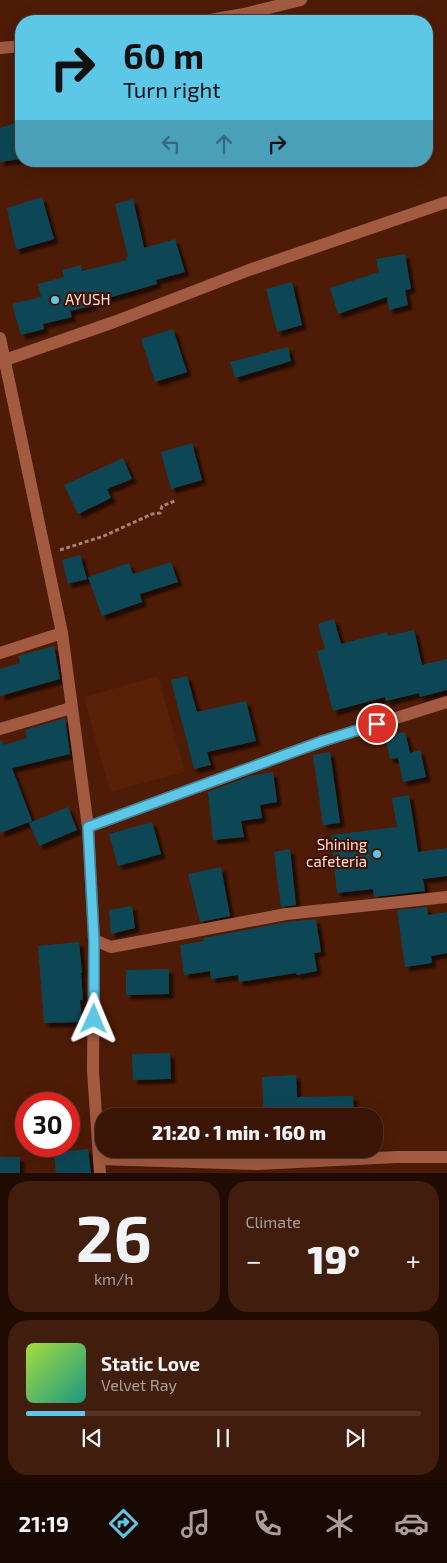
<!DOCTYPE html>
<html lang="en">
<head>
<meta charset="utf-8">
<style>
  :root { --surface:#3a1404; --page:#411d0e; --text:#f1f3f6; --muted:#ab9e9a; --line:#543326; --accent:#5dc7e8 }
  body { margin:0; font-family:"Exo 2",sans-serif; background:var(--page); color:var(--text); height:100vh; display:flex; flex-direction:column; font-size:19px; white-space:nowrap }
  * { box-sizing:border-box; margin:0 }
  p { font-size:16px; color:var(--muted) }
  .icon { flex:none; width:28px; height:28px; fill:none; stroke:currentColor; stroke-width:2; stroke-linecap:round; stroke-linejoin:round }
  .map { position:relative; height:1173px; overflow:hidden }
  .side { display:flex; flex-direction:column; gap:8px; padding:8px; background:#200b02; flex:1 }
  .side>* { flex:none }
  .banner { position:absolute; left:15px; top:15px; width:418px; height:152px; border-radius:20px; box-shadow:0 5px 20px #0002,0 0 0 1px var(--line); background:#5dc7e8; color:#111; overflow:hidden }
  .speed { position:absolute; left:15px; top:1092px; display:flex; gap:10px; font-size:25px; font-weight:700; text-align:center }
  .speed>* { display:grid; place-content:center; width:65px; height:65px; border-radius:50%; background:var(--surface); box-shadow:0 5px 20px #0002,0 0 0 1px var(--line); line-height:1 }
  .speed .limit { border:8px solid #d22; background:#fff; color:#111 }
  .pin { position:absolute; display:grid; place-items:center; width:42px; height:42px; color:#fff; margin:-21px; border:2px solid #fff; border-radius:50%; box-shadow:0 1px 5px #0007 }
  .me { position:absolute; width:55px; margin:-28px; rotate:1deg; stroke-linejoin:round; filter:drop-shadow(0 0 4px #0008) }
  .turn { display:flex; align-items:center; gap:18px; height:105px; padding:0 25px; font-size:22px }
  .turn .icon { width:65px; height:65px; stroke-width:2.5 }
  .turn b { display:block; font-size:35px; line-height:42px }
  .lanes { display:flex; align-items:center; height:48px; padding:0 25px; background:#0003; justify-content:center; gap:25px; direction:ltr }
  .lanes .off { opacity:.35 }
  .big { font-size:38px; font-weight:800; line-height:1.1 }
  .side .widget { flex:1; display:flex; flex-direction:column; justify-content:center; gap:8px; min-width:0; padding:0 18px; border-radius:20px; background:var(--page) }
  .side .dial { align-items:center; gap:0 }
  .dial b { font-size:65px; line-height:1 }
  .song { display:flex; align-items:center; gap:15px }
  .cover { width:60px; height:60px; border-radius:8px; background:linear-gradient(135deg,hsl(80 70% 55%),hsl(170 70% 35%)) }
  .played { height:5px; border-radius:2px; background:linear-gradient(90deg,var(--accent) 15%,var(--line) 15%) }
  .keys { display:flex; justify-content:space-around; direction:ltr }
  .heat { display:flex; justify-content:space-between; align-items:center; font-size:28px; direction:ltr }
  .side .tiles { flex:1; display:grid; gap:8px; grid-template-columns:1fr 1fr }
  .widget:last-child { grid-column:span 2 }
  .trip { position:absolute; left:95px; top:1108px; width:288px; height:50px; border-radius:20px; background:var(--surface); box-shadow:0 5px 20px #0002,0 0 0 1px var(--line); font-weight:800; line-height:50px; text-align:center }
  .tab-bar { display:flex; height:80px; justify-content:space-around; align-items:center; background:#170802; color:var(--muted) }
  .tab-bar .icon { width:35px; height:35px }
  .tab-bar .selected { color:var(--accent) }
  .tab-bar b { font-size:22px; color:var(--text) }
  .map>svg:first-child { display:block }
</style>
</head>
<body>
<div class="map">
<svg width="447" height="1173" viewBox="0 0 447 1173">
  <defs>
    <filter id="shadow"><feDropShadow dx="4.5" dy="4.5" stdDeviation="1" flood-color="#0009"/></filter>
  </defs>
  <rect width="100%" height="100%" fill="#4d1b06"/>
  <path fill="#592008" d="M 158,676 L 185,772 L 110,792 L 84,697 Z"/>
  <path fill="#104757" filter="url(#shadow)" d="M 21,121 L 21,159 L 0,162 L 0,128 Z
    M 42,197 L 54,239 L 16,250 L 7,208 Z
    M 133,199 L 144,248 L 175,239 L 185,272 L 156,280 L 157,284 L 91,303 L 92,306 L 70,311 L 72,317 L 43,324 L 44,329 L 21,335 L 12,304 L 41,297 L 38,284 L 64,277 L 62,270 L 81,265 L 82,271 L 127,260 L 126,258 L 128,257 L 115,204 Z
    M 405,254 L 411,289 L 405,290 L 408,305 L 389,310 L 387,297 L 338,314 L 330,288 L 379,272 L 376,259 Z
    M 292,282 L 302,325 L 277,332 L 266,289 Z
    M 173,329 L 187,372 L 155,382 L 141,339 Z
    M 288,347 L 291,361 L 235,378 L 230,362 Z
    M 192,443 L 202,480 L 171,489 L 161,452 Z
    M 123,458 L 132,479 L 107,489 L 111,498 L 78,514 L 64,485 Z
    M 80,555 L 87,579 L 68,584 L 62,560 Z
    M 171,562 L 178,582 L 140,594 L 142,602 L 102,616 L 88,577 L 129,563 L 133,574 Z
    M 334,619 L 341,644 L 387,632 L 388,636 L 414,630 L 422,665 L 447,659 L 447,690 L 420,697 L 419,693 L 386,701 L 385,697 L 333,711 L 317,651 L 325,649 L 318,624 Z
    M 54,646 L 60,679 L 0,696 L 0,669 L 20,663 L 18,656 Z
    M 187,676 L 197,712 L 246,701 L 256,741 L 207,752 L 211,765 L 194,769 L 171,680 Z
    M 65,718 L 70,754 L 12,768 L 32,821 L 0,833 L 0,741 L 2,740 L 4,745 L 27,738 L 25,730 Z
    M 405,732 L 410,753 L 420,750 L 426,777 L 403,782 L 398,758 L 390,759 L 385,736 Z
    M 330,752 L 340,823 L 323,825 L 313,755 Z
    M 273,772 L 277,802 L 260,805 L 262,818 L 241,821 L 244,837 L 213,840 L 208,792 L 250,776 Z
    M 409,795 L 418,852 L 447,848 L 447,876 L 423,879 L 425,891 L 374,897 L 373,889 L 337,893 L 331,835 L 397,827 L 392,798 Z
    M 68,807 L 77,830 L 39,846 L 29,823 Z
    M 152,822 L 161,854 L 118,866 L 109,834 Z
    M 290,849 L 296,905 L 281,907 L 274,852 Z
    M 221,867 L 230,916 L 200,922 L 188,874 Z
    M 132,906 L 135,928 L 111,934 L 109,910 Z
    M 427,907 L 428,915 L 447,912 L 447,953 L 431,956 L 432,963 L 405,967 L 397,910 Z
    M 316,919 L 321,952 L 314,953 L 317,971 L 297,975 L 296,973 L 239,982 L 238,975 L 211,979 L 210,971 L 184,975 L 180,945 L 204,941 L 203,938 L 287,922 Z
    M 79,942 L 82,973 L 81,973 L 83,1000 L 80,1000 L 82,1022 L 44,1023 L 38,946 Z
    M 169,969 L 169,994 L 126,995 L 126,970 Z
    M 170,1053 L 171,1079 L 133,1080 L 132,1054 Z
    M 296,1075 L 297,1097 L 353,1096 L 354,1116 L 264,1116 L 262,1077 Z
    M 88,1149 L 91,1173 L 56,1173 L 54,1153 Z
    M 0,1157 L 20,1157 L 20,1173 L 0,1173 Z"/>
  <g fill="none" stroke-linecap="round" stroke-linejoin="round">
    <path stroke="#a88273" stroke-width="3" stroke-dasharray="4 2.5" stroke-linecap="butt" d="M 60,550 L 104,536 L 152,514 L 160,513 L 162,506 L 175,501"/>
    <path stroke="#a25b40" stroke-width="12" d="M 204,21 L 244,14 L 301,0
      M 0,48 L 21,46
      M 0,338 L 62,633 L 0,653
      M 5,360 L 114,322 L 249,270 L 447,202
      M 62,633 L 88,827 L 94,940 L 93,1071 L 100,1173
      M 0,729 L 71,708
      M 88,827 L 323,741 L 447,702
      M 94,940 L 111,947 L 286,914 L 447,897
      M 99,1159 L 258,1164 L 397,1157 L 447,1157"/>
  </g>
  <g fill="none" stroke-linecap="round" stroke-linejoin="round">
    <g stroke="#3c8197" stroke-width="12">
      <path id="route" d="M 94,1019 L 94,940 L 88,827 L 323,741 L 377,724"/>
    </g>
    <use href="#route" stroke="#5dc7e8" stroke-width="9"/>
  </g>
  <g fill="#5dc7e8" stroke="#411000" stroke-width="2">
    <circle cx="55" cy="300" r="5"/>
    <circle cx="377" cy="854" r="5"/>
  </g>
  <g text-anchor="middle" stroke-width="4" stroke-linejoin="round" paint-order="stroke">
    <g font-size="15" fill="#fde3da" stroke="#411000" text-anchor="start">
      <text x="65" y="305">AYUSH</text>
      <text x="367" y="850" text-anchor="end">Shining<tspan x="367" dy="17">cafeteria</tspan></text>
    </g>
  </g>
</svg>
<div class="speed"><div class="limit">30</div></div>
<div class="pin" style="left:377px;top:724px;background:#d93025"><svg class="icon" aria-label="arrive" viewBox="0 0 24 24"><path d="M6 21V4h12l-3 4 3 4H6"/></svg></div>
<svg class="me" style="left:94px;top:1019px" viewBox="-20 -20 40 40"><path d="M0-17L14 15 0 8-14 15z" fill="#5dc7e8" stroke="#fff" stroke-width="4"/></svg>
<div class="trip">21:20 · 1 min · 160 m</div>
<div class="banner">
<div class="turn"><svg class="icon" aria-label="right" viewBox="0 0 24 24"><path d="M7 20v-9h11M14 6l5 5-5 5"/></svg><div><b>60 m</b>Turn right</div></div>
<div class="lanes"><svg class="icon off" aria-label="left" viewBox="0 0 24 24"><path d="M17 20v-9H6M10 6l-5 5 5 5"/></svg><svg class="icon off" aria-label="ahead" viewBox="0 0 24 24"><path d="M12 20V5M6 11l6-6 6 6"/></svg><svg class="icon" aria-label="right" viewBox="0 0 24 24"><path d="M7 20v-9h11M14 6l5 5-5 5"/></svg></div>
</div>
</div>
<section class="side">
<div class="tiles">
<div class="widget dial"><b>26</b><p>km/h</p></div>
<div class="widget"><p>Climate</p>
<div class="heat"><a>−</a><b class="big">19°</b><a>+</a></div>
</div>
<div class="widget">
<div class="song"><i class="cover"></i><div><b>Static Love</b><p>Velvet Ray</p></div></div>
<div class="played"></div>
<div class="keys"><svg class="icon" aria-label="previous" viewBox="0 0 24 24"><path d="M18 5L8 12l10 7zM5 5v14"/></svg><svg class="icon" aria-label="pause" viewBox="0 0 24 24"><path d="M8 5v14M16 5v14"/></svg><svg class="icon" aria-label="next" viewBox="0 0 24 24"><path d="M6 5l10 7-10 7zM19 5v14"/></svg></div>
</div>
</div>
</section>
<nav class="tab-bar">
<b>21:19</b>
<svg class="icon selected" aria-label="directions" viewBox="0 0 24 24"><path d="M12 3l9 9-9 9-9-9zM9 14v-3h6M13 9l2 2-2 2"/></svg>
<svg class="icon" aria-label="music" viewBox="0 0 24 24"><path d="M9 18V5l10-2v13"/><circle cx="6" cy="18" r="3"/><circle cx="16" cy="16" r="3"/></svg>
<svg class="icon" aria-label="phone" viewBox="0 0 24 24"><path d="M5 4h4l2 5-3 2q2 4 5 5l2-3 5 2v4C11 20 4 13 5 4z"/></svg>
<svg class="icon" aria-label="climate" viewBox="0 0 24 24"><path d="M12 3v18M4 7l16 10M4 17L20 7"/></svg>
<svg class="icon" aria-label="car" viewBox="0 0 24 24"><path d="M5 17H2v-5l4-1 3-4h7l3 4 3 1v5h-3M9 17h6M6 11h13"/><circle cx="7" cy="17" r="2"/><circle cx="17" cy="17" r="2"/></svg>
</nav>
</body>
</html>
